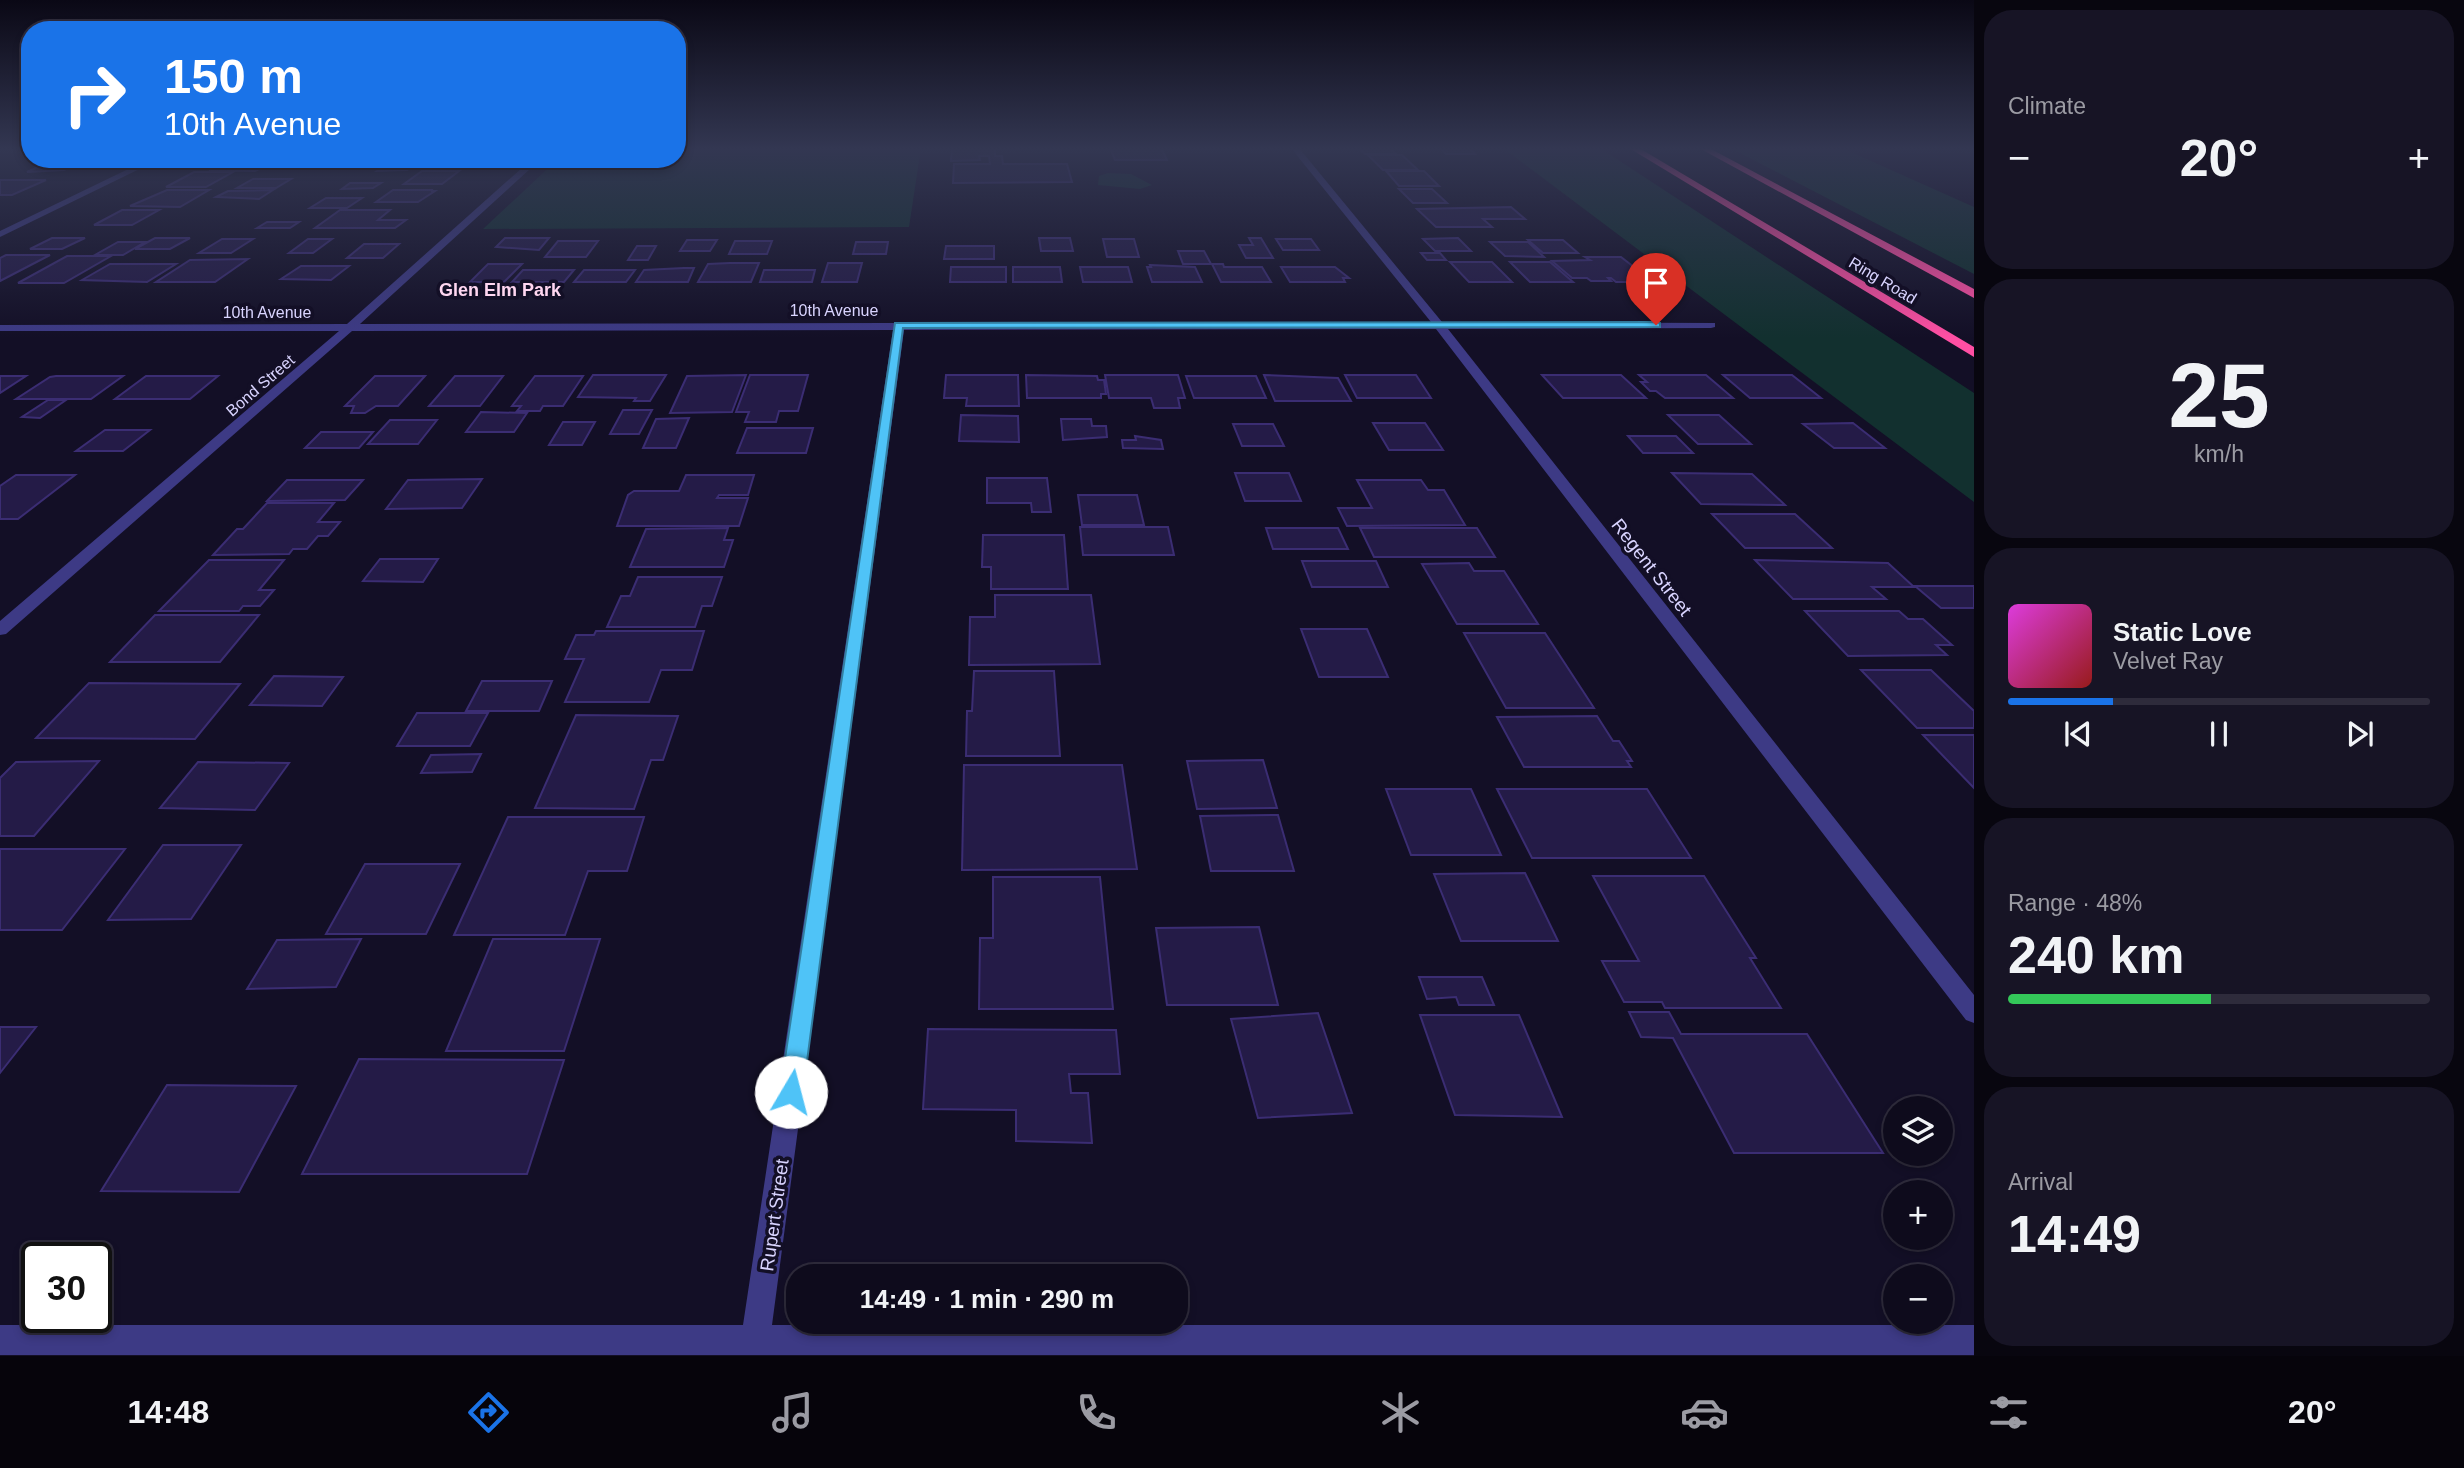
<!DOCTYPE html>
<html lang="en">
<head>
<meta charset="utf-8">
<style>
  :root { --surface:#0e0b1c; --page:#171425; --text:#f1f3f6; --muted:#9b9ba3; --line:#2e2b3b; --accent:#1a73e8 }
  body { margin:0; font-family:Helvetica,sans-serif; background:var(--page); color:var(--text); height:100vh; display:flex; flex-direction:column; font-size:26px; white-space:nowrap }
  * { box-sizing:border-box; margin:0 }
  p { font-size:23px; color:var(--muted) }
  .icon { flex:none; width:38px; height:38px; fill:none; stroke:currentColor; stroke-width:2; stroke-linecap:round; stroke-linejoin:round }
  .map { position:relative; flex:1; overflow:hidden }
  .drawer { display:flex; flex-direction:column; gap:10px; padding:10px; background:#08060f; width:490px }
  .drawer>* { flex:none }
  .banner { position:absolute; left:21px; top:21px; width:665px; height:147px; border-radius:28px; box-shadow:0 4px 10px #0003,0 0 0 2px var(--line); background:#1a73e8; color:#fff; overflow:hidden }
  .buttons { position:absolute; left:1883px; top:1096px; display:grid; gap:14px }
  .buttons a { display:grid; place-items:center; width:70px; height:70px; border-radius:50%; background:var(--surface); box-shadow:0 4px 10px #0003,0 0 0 2px var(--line); font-size:35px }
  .speed { position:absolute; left:21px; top:1242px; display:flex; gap:14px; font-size:35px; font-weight:700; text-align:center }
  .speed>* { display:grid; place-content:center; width:91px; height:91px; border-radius:50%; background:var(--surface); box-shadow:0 4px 10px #0003,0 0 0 2px var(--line); line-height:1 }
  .speed .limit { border:4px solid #111; border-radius:10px; background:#fff; color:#111 }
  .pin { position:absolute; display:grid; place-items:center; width:60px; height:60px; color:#fff; margin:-72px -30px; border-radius:50% 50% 50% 0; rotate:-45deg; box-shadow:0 0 7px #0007 }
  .pin .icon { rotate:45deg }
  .me { position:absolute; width:77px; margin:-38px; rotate:8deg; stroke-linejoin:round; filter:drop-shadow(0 0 5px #0008) }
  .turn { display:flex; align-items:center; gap:24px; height:147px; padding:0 28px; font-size:32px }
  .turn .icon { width:91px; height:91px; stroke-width:2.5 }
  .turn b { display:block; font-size:49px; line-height:60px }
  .big { font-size:52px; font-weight:700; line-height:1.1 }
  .drawer .card { flex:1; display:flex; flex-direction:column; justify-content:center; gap:10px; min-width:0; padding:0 24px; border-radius:28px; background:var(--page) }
  .drawer .dial { align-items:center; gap:0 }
  .dial b { font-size:91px; line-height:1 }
  .song { display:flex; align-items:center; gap:21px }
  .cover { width:84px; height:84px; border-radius:10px; background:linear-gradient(135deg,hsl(300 70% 55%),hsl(0 70% 35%)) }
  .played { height:7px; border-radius:4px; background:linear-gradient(90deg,var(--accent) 25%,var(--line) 25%) }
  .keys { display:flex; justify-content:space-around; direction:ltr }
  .heat { display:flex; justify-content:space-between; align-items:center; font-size:38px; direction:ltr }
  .charge { height:10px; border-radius:5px; background:linear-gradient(90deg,#34c759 48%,var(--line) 0) }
  .trip { position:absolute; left:786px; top:1264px; width:402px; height:70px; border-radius:28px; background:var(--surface); box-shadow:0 4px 10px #0003,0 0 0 2px var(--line); font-weight:700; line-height:70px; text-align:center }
  .tabs { display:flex; height:112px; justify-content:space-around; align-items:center; background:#06040b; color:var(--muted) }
  .tabs .icon { width:49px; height:49px }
  .tabs .current { color:var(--accent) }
  .tabs b { font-size:32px; color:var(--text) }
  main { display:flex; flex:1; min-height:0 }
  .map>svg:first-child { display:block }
</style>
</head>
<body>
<main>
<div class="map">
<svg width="1974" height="1356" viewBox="0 0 1974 1356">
  <rect width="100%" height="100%" fill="#130f26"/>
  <path fill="#12302f" d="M 677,148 L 921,148 L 909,227 L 483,229 L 558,159 L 677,159 Z
    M 1503,148 L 1600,148 L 1974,393 L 1974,502 Z
    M 1730,148 L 1842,148 L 1974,207 L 1974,274 Z
    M 1108,173 L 1131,174 L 1152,185 L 1140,189 L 1098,185 L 1099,176 Z"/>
  <path fill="#241b47" stroke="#3b2d73" stroke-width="2" d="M 952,148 L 995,148 L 995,156 L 1002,156 L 1003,164 L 1067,164 L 1072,182 L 953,183 L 954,164 L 990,164 L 989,156 L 979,156 L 980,160 L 951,161 Z
    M 1110,148 L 1161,148 L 1167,160 L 1115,160 Z
    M 1359,148 L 1390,148 L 1396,154 L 1365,154 Z
    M 1440,148 L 1469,148 L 1475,154 L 1446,154 Z
    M 1368,155 L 1402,155 L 1418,170 L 1383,170 Z
    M 214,159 L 280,159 L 255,171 L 209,170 L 217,166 L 200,166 Z
    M 298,159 L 332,159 L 325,164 L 289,164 Z
    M 431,159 L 478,159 L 467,168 L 419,168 Z
    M 47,163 L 78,163 L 64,170 L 27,172 Z
    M 385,165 L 415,165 L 407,170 L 377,171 Z
    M 422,171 L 459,171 L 442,184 L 404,184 Z
    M 1386,171 L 1424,171 L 1439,186 L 1399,186 Z
    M 194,172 L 233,172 L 206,187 L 166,187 Z
    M 253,179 L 291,179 L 276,188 L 237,188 Z
    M 0,180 L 46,180 L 12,195 L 0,195 Z
    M 350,183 L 381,183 L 373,188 L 342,189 Z
    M 1399,189 L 1432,189 L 1447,203 L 1413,203 Z
    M 167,190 L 209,190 L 180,207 L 130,206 Z
    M 273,190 L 259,199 L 216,197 L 228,191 Z
    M 393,190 L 433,190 L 431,191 L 435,191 L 418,202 L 376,202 Z
    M 326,198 L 362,198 L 347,208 L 310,208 Z
    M 1511,207 L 1525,219 L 1483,219 L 1492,227 L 1436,227 L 1417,209 Z
    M 122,210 L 159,210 L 132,225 L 94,225 Z
    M 340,210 L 390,210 L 378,220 L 406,220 L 395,228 L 315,228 Z
    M 267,222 L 299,222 L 290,228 L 257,228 Z
    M 52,238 L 85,238 L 62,249 L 30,249 Z
    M 155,238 L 190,238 L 170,249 L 135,249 Z
    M 505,238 L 549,238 L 539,250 L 496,247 Z
    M 1039,238 L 1070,238 L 1073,251 L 1041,251 Z
    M 1249,238 L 1261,238 L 1273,258 L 1246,258 L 1239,245 L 1253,245 Z
    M 1458,238 L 1471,251 L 1435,251 L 1423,239 Z
    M 222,239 L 253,239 L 231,253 L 199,253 Z
    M 308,239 L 332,239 L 313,253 L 289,253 Z
    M 1103,239 L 1134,239 L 1139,257 L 1107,257 Z
    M 1276,239 L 1311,239 L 1319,250 L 1283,250 Z
    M 687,240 L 717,240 L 710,251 L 680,251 Z
    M 1528,240 L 1563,240 L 1578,253 L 1543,253 Z
    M 558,241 L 598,241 L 586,257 L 545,257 Z
    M 735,241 L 772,241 L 767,254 L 729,254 Z
    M 118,242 L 145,242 L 123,255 L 95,255 Z
    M 856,242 L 888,242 L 886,254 L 853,254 Z
    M 1490,242 L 1528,242 L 1544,257 L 1505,256 Z
    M 364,244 L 399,244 L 383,258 L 347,258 Z
    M 637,246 L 656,246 L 648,260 L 628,260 Z
    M 946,246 L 994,246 L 994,259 L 944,259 Z
    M 1178,251 L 1204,251 L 1211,264 L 1183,264 Z
    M 1421,253 L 1440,253 L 1446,260 L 1427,260 Z
    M 6,255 L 50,255 L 0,281 L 0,258 Z
    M 67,256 L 111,256 L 64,283 L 18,283 Z
    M 1585,257 L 1621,257 L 1653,282 L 1616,282 L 1611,278 L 1608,278 L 1611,281 L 1591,281 L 1587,278 L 1572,278 L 1552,261 L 1590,260 Z
    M 248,259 L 215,282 L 156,282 L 190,260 Z
    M 1450,262 L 1492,262 L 1512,282 L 1469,282 Z
    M 1510,262 L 1550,262 L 1573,282 L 1530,282 Z
    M 730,263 L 759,263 L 751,282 L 698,282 L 708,264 Z
    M 828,263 L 862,263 L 857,282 L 822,282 Z
    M 110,264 L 176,264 L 147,282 L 82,280 Z
    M 488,264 L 522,264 L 504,282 L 470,282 Z
    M 1212,264 L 1223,264 L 1224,267 L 1262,267 L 1271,282 L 1221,282 Z
    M 1150,265 L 1195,267 L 1202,282 L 1152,282 L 1147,267 L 1151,267 Z
    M 301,266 L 349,266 L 331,280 L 281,279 Z
    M 951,267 L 1006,267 L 1006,282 L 950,282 Z
    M 1013,267 L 1060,267 L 1062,282 L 1013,282 Z
    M 1080,267 L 1128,267 L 1132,282 L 1083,282 Z
    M 1281,267 L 1335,267 L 1349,278 L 1343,278 L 1345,282 L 1290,282 Z
    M 684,268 L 694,268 L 688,282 L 636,282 L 644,270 Z
    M 523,270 L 574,270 L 564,282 L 512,282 Z
    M 584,270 L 635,270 L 626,282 L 574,282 Z
    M 764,270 L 815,270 L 812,282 L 760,282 Z
    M 593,375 L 666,375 L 650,401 L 634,401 L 636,398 L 578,397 Z
    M 746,375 L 732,412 L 670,413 L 687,376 Z
    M 750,375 L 808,375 L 798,411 L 779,411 L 776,422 L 745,422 L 749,412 L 736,412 Z
    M 946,375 L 1018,375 L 1019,406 L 966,406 L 967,398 L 944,398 Z
    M 1026,375 L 1097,376 L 1098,380 L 1104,380 L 1106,394 L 1101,394 L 1101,398 L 1027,398 Z
    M 1105,375 L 1178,375 L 1185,398 L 1178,398 L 1180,408 L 1154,408 L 1151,398 L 1109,398 Z
    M 1264,375 L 1338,378 L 1351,401 L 1275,401 Z
    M 1345,375 L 1416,375 L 1431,398 L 1357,398 Z
    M 1542,375 L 1621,375 L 1646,398 L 1563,398 Z
    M 1639,375 L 1706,375 L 1733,398 L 1665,398 L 1656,391 L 1650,391 L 1641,382 L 1647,382 Z
    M 1723,375 L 1792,375 L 1821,398 L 1750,398 Z
    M 0,376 L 26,376 L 0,393 Z
    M 56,376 L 123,376 L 91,399 L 16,399 L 50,377 Z
    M 146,376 L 218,376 L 190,399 L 115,399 Z
    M 375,376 L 425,376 L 398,406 L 376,406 L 365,413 L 351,413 L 354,406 L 345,406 Z
    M 455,376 L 503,376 L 480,406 L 429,406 Z
    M 535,376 L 583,376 L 563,406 L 543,406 L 540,411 L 517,411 L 521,406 L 512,406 Z
    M 1186,376 L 1256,376 L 1266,398 L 1194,398 Z
    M 48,400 L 66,400 L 40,418 L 22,417 Z
    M 623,410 L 652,410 L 639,434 L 610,434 Z
    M 481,412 L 527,413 L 514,432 L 466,432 Z
    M 961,415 L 1018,416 L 1019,442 L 959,441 Z
    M 1668,415 L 1719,415 L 1751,444 L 1698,444 Z
    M 689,418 L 676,448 L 643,448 L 656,419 Z
    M 1061,419 L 1091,419 L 1092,426 L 1106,426 L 1107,437 L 1063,440 Z
    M 390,420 L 437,420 L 418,444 L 368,444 Z
    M 563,422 L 595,422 L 582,445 L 549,445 Z
    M 1373,423 L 1425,423 L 1443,450 L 1389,450 Z
    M 1853,423 L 1885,448 L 1834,448 L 1803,424 Z
    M 1233,424 L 1273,424 L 1284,446 L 1242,446 Z
    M 747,428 L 813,428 L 806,453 L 737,453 Z
    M 105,430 L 150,430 L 123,451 L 76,451 Z
    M 321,432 L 373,432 L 359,448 L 305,448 Z
    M 1135,436 L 1161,440 L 1163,449 L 1123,448 L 1122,440 L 1136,440 Z
    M 1628,436 L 1676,436 L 1693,453 L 1643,453 Z
    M 1235,473 L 1289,473 L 1301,501 L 1245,501 Z
    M 1672,473 L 1752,474 L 1785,505 L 1701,504 Z
    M 16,475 L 75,475 L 18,519 L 0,519 L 0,486 Z
    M 686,475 L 754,475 L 748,495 L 719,495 L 717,498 L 748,498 L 739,526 L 617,526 L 628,495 L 634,491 L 679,491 Z
    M 987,478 L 1047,478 L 1051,512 L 1032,512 L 1031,503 L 987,503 Z
    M 482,479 L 462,508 L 386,509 L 408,480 Z
    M 287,480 L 363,480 L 345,500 L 267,501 Z
    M 1357,480 L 1421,480 L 1428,490 L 1444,490 L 1465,525 L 1347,526 L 1338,508 L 1372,508 Z
    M 1078,495 L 1137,495 L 1144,525 L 1082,525 Z
    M 267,503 L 334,503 L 318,522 L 340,522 L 328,536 L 318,536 L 307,549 L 293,549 L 289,554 L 213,555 L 237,529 L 243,529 Z
    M 1712,514 L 1795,514 L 1832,548 L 1745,548 Z
    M 1080,527 L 1168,527 L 1174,555 L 1083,555 Z
    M 728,528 L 724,540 L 733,540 L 724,567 L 630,567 L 646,529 Z
    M 1266,528 L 1338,528 L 1348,549 L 1273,549 Z
    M 1360,528 L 1477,528 L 1495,557 L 1374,557 Z
    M 983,535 L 1064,535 L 1068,589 L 991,589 L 991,567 L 982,567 Z
    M 380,559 L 438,559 L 423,582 L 363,581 Z
    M 209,560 L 284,560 L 259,590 L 274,590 L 260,606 L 243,606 L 239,611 L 159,611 Z
    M 1755,560 L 1888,563 L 1914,587 L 1872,587 L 1886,599 L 1793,599 Z
    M 1302,561 L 1376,561 L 1388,587 L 1312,587 Z
    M 1469,563 L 1474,571 L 1504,571 L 1538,624 L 1457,624 L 1422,564 Z
    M 638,577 L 722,577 L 712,606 L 702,606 L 695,627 L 607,627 L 621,596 L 630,596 Z
    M 1915,586 L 1974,586 L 1974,608 L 1941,608 Z
    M 995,595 L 1091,595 L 1100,664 L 969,665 L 970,617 L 995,617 Z
    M 1805,611 L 1899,611 L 1908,619 L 1923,619 L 1952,645 L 1936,645 L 1947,655 L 1848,656 Z
    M 155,615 L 259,615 L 220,662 L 110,662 Z
    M 1301,629 L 1367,629 L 1388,677 L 1319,677 Z
    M 596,631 L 704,631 L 692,670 L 661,670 L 649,702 L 565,702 L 584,659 L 565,659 L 576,635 L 594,635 Z
    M 1464,633 L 1545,633 L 1594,708 L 1506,708 Z
    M 1861,670 L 1931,670 L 1974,711 L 1974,728 L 1917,728 Z
    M 974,671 L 1054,671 L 1060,756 L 966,756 L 967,711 L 972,711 Z
    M 274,676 L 343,677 L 322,706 L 250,705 Z
    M 482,681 L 552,681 L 539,711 L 466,711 Z
    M 89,683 L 240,684 L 195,739 L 36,738 Z
    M 417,713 L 488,713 L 470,746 L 397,746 Z
    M 576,715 L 678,716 L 663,760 L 651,760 L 634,809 L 535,808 Z
    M 1597,716 L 1613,741 L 1619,741 L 1632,761 L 1627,761 L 1631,767 L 1524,767 L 1497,717 Z
    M 1923,735 L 1974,735 L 1974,788 Z
    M 481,754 L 472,772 L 421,773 L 431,755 Z
    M 1263,760 L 1277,808 L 1197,809 L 1187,761 Z
    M 99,761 L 34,836 L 0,836 L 0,778 L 16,762 Z
    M 198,762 L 289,763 L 255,810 L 160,808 Z
    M 964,765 L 1122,765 L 1137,869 L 962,870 Z
    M 1386,789 L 1471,789 L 1501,855 L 1411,855 Z
    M 1497,789 L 1647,789 L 1691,858 L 1532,858 Z
    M 1278,815 L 1294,871 L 1211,871 L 1200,816 Z
    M 508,817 L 644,817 L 627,871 L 588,871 L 565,935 L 454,935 Z
    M 163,845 L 241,845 L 191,919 L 108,920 Z
    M 0,849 L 125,849 L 62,930 L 0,930 Z
    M 365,864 L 460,864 L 426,934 L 326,934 Z
    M 1525,873 L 1558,941 L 1461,941 L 1434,874 Z
    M 1593,876 L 1704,876 L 1756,958 L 1750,958 L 1781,1008 L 1665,1008 L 1662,1002 L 1624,1002 L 1602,961 L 1639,961 Z
    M 993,877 L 1100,877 L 1113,1009 L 979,1009 L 980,938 L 993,938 Z
    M 1259,927 L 1278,1005 L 1167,1005 L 1156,928 Z
    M 361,939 L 336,987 L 247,989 L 277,940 Z
    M 493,939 L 600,939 L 564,1051 L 446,1051 Z
    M 1419,977 L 1482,977 L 1494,1005 L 1459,1005 L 1456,997 L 1427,999 Z
    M 1629,1012 L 1669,1012 L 1681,1034 L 1807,1034 L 1883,1153 L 1734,1153 L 1673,1038 L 1641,1037 Z
    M 1318,1013 L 1352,1113 L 1258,1118 L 1231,1019 Z
    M 1420,1015 L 1519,1015 L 1562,1117 L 1455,1115 Z
    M 0,1027 L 36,1027 L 0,1073 Z
    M 928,1029 L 1116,1030 L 1120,1074 L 1069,1074 L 1071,1093 L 1088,1093 L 1092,1143 L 1016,1141 L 1016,1110 L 923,1109 Z
    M 359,1059 L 564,1060 L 527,1174 L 302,1174 Z
    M 167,1085 L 296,1086 L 239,1192 L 101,1191 Z"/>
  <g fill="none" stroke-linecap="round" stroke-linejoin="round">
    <path fill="#3d3a85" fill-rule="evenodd" d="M 1291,148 L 1299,148 L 1442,322 L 1715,323 L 1715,327 L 1711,328 L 1448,329 L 1974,995 L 1974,1023 L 1966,1020 L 1436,329 L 904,330 L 772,1325 L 1974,1325 L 1974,1355 L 0,1355 L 0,1325 L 743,1325 L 893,330 L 352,331 L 6,634 L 0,635 L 0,621 L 339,331 L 0,331 L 0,325 L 347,324 L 532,159 L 541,159 L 360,324 L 1431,322 Z
      M 149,159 L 160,159 L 0,237 L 0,231 Z"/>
    <path fill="#ff4fa3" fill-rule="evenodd" d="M 1629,148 L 1639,148 L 1974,347 L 1974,357 Z
      M 1699,148 L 1709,148 L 1974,289 L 1974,298 Z"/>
  </g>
  <linearGradient id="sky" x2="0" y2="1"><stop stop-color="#0a0815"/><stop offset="0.44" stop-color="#333752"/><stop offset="1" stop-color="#333752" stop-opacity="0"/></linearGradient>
  <rect width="1974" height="338" fill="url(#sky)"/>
  <path fill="#4fc3f7" stroke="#337fa1" stroke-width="2" d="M 1656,322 L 1660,323 L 1660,327 L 903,328 L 803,1092 L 800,1100 L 791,1103 L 783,1100 L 780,1092 L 895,323 Z"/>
  <g text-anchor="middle" stroke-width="7" stroke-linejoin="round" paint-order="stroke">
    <g font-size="16" fill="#d9d4ff" stroke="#130f26">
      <text transform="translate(1883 280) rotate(31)" y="6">Ring Road</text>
      <text x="834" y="316">10th Avenue</text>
      <text x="267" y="318">10th Avenue</text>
      <text transform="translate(260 385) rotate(-41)" y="6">Bond Street</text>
    </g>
    <g font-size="18" font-weight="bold" fill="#ffd6f0" stroke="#130f26">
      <text x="500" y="296">Glen Elm Park</text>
    </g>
    <g font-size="19" fill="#d9d4ff" stroke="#130f26">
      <text transform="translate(1652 567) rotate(52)" y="7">Regent Street</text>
      <text transform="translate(774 1215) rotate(-82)" y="7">Rupert Street</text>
    </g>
  </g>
</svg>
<div class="buttons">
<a><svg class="icon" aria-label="layers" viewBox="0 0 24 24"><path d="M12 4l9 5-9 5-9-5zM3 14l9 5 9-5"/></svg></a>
<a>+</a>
<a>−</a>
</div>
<div class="speed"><div class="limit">30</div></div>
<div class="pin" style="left:1656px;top:325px;background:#d93025"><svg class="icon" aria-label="arrive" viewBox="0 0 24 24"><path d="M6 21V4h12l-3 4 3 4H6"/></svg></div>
<svg class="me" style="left:791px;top:1092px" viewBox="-20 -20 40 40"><circle r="19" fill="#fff"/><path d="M0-13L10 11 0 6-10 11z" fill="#4fc3f7"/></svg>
<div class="trip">14:49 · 1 min · 290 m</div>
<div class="banner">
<div class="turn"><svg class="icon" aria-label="right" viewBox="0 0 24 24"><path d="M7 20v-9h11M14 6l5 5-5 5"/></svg><div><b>150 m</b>10th Avenue</div></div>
</div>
</div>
<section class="drawer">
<div class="card"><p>Climate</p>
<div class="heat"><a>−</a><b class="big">20°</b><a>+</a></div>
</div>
<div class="card dial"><b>25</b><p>km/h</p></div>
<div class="card">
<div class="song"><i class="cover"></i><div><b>Static Love</b><p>Velvet Ray</p></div></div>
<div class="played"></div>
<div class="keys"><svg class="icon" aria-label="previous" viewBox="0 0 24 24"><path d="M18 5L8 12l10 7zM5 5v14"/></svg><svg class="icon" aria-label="pause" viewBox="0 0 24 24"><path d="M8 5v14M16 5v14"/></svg><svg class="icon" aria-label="next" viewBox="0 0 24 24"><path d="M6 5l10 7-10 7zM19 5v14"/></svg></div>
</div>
<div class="card"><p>Range · 48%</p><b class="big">240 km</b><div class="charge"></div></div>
<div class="card"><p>Arrival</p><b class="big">14:49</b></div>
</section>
</main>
<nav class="tabs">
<b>14:48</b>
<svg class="icon current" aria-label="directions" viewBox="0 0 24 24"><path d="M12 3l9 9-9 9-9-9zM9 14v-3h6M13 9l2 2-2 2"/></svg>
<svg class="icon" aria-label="music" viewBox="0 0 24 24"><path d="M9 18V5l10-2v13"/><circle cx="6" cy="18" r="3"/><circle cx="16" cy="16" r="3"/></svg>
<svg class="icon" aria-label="phone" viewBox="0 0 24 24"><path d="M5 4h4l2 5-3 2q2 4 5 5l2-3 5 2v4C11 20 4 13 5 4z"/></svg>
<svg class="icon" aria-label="climate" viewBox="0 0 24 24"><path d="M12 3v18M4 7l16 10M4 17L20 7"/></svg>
<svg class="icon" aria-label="car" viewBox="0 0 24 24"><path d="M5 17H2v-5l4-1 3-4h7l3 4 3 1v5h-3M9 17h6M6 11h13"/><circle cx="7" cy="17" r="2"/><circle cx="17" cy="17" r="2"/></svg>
<svg class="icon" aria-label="filters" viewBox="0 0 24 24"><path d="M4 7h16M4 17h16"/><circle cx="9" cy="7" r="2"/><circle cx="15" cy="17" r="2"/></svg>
<b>20°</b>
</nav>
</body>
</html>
